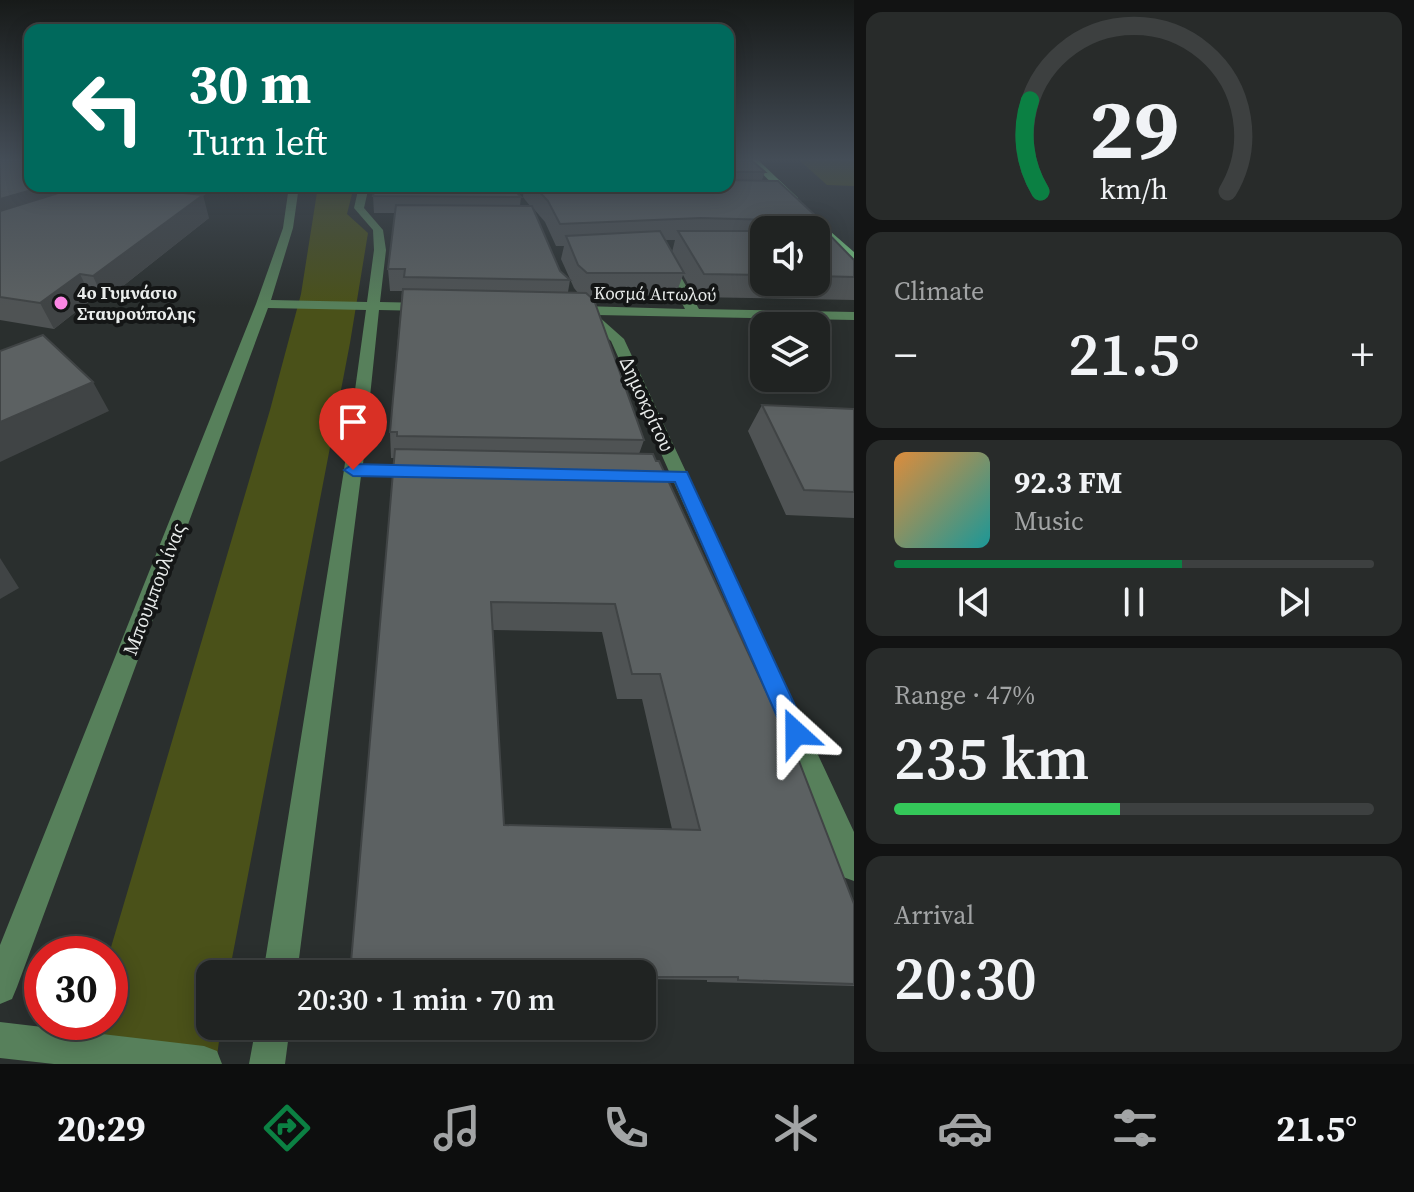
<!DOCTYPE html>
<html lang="en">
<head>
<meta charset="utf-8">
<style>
  :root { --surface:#202322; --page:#282b2a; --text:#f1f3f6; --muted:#a2a4a5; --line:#3d4040; --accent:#0b8043 }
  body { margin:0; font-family:"Source Serif 4",serif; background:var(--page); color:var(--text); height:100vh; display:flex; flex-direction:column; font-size:30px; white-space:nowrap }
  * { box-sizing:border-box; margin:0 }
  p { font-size:26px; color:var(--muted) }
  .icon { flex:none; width:44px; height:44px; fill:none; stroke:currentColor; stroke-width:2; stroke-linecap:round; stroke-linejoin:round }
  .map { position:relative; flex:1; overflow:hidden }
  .drawer { display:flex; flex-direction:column; gap:12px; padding:12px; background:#121313; width:560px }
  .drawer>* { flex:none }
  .guide { position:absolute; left:24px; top:24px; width:710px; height:168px; border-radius:16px; box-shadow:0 4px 20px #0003,0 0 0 2px var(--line); background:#00695c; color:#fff; overflow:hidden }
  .fabs { position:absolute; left:750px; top:216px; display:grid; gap:16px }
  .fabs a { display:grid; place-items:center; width:80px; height:80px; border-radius:16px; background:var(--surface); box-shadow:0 4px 20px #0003,0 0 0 2px var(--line); font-size:40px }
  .speed { position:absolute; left:24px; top:936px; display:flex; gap:16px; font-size:40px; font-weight:700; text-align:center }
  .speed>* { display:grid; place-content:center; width:104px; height:104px; border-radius:50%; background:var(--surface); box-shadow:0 4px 20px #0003,0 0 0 2px var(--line); line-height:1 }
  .speed .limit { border:12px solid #d22; background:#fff; color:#111 }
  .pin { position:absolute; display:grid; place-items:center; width:68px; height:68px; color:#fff; margin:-82px -34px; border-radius:50% 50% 50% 0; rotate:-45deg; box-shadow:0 0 8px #0007 }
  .pin .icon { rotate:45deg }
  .me { position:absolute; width:88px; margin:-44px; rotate:336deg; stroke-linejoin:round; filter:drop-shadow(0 0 6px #0008) }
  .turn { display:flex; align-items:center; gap:28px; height:168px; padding:0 32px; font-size:36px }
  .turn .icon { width:104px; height:104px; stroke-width:2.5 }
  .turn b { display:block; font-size:56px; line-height:68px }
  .big { font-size:60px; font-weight:600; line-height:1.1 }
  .drawer .card { flex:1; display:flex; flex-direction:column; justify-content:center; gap:12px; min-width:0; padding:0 28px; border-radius:16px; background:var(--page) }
  .drawer .dial { align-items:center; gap:0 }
  .dial svg { height:208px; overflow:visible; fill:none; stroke:var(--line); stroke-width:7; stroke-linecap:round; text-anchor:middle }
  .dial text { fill:var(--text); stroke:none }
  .song { display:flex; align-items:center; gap:24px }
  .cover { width:96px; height:96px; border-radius:12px; background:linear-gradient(135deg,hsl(30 70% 55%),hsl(180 70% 35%)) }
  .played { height:8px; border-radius:4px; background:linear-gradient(90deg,var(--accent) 60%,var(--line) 60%) }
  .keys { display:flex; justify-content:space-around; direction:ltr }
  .heat { display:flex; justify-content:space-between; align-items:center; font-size:44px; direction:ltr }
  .charge { height:12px; border-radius:6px; background:linear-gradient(90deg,#34c759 47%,var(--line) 0) }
  .trip { position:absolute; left:196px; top:960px; width:460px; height:80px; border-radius:16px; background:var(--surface); box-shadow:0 4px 20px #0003,0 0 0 2px var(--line); font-weight:600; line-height:80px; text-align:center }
  .menu { display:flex; height:128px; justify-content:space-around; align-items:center; background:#0d0e0e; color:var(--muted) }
  .menu .icon { width:56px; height:56px }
  .menu .selected { color:var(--accent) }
  .menu b { font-size:36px; color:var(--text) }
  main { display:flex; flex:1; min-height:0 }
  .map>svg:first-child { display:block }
</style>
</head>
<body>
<main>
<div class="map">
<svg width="854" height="1064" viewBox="0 0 854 1064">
  <rect width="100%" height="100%" fill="#2a2f2e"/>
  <path fill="#4a5119" d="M 798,159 L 854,159 L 854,186 L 827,185 Z
    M 318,186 L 354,186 L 347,214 L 368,233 L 350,343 L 229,974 L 210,974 L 210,1026 L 221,1026 L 216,1064 L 77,1064 L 89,1022 L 110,1022 L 109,954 L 270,410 L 301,294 Z"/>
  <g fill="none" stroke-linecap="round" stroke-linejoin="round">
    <path fill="#57805b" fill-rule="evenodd" d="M 131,186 L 147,186 L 110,198 L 105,195 Z
      M 289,186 L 299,186 L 293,228 L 271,300 L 367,302 L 374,250 L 373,230 L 354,208 L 359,186 L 369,186 L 364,208 L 383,230 L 386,250 L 380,302 L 427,303 L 434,307 L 427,311 L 379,310 L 363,464 L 421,465 L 430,471 L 421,477 L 361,476 L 297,974 L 263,974 L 344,470 L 366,310 L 268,308 L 17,987 L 12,999 L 0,1004 L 0,945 L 256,304 L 283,228 Z
      M 666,257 L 672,261 L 699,309 L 854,312 L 854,320 L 597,315 L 624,339 L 854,832 L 854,881 L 843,877 L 740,631 L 611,341 L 575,310 L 582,306 L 685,309 L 660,261 Z
      M 0,1022 L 204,1046 L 217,1051 L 222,1064 L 54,1064 L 0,1058 Z
      M 256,1026 L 290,1026 L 285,1064 L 249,1064 Z"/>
    <path fill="#7bd385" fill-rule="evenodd" d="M 748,159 L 757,159 L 798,198 L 798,202 L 790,202 Z
      M 823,225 L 854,252 L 854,263 L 819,230 L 819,226 Z"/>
  </g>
  <path fill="#4f5354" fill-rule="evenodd" d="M 0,159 L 30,186 L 66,186 L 68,190 L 76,188 L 73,186 L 114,186 L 209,218 L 104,301 L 92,299 L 54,329 L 0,320 Z
    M 728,159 L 765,172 L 762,180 L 818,218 L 816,221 L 854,260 L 854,300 L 695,297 L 683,275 L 675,297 L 591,296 L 644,440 L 639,454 L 854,904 L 854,986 L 707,982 L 707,980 L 642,979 L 642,974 L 350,974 L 394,458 L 391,458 L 390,432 L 402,291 L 390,291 L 388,269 L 395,213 L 374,213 L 373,196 L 521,197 L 520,206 L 530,206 L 523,197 L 524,186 L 728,186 ZM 533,208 L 545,222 L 556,246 L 564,246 L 561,259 L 574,288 L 578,293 L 568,292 L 570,280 L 560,271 ZM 764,230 L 816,230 L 816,282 L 764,282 ZM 665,240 L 675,240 L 672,252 ZM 493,630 L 602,632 L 617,699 L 642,699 L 672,829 L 504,825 Z
    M 762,405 L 854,409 L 854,518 L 786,515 L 748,431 Z"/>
  <path fill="#404445" d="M 46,186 L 66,186 L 73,203 L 0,225 L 0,199 Z
    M 203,195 L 209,218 L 104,301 L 93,276 Z
    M 80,274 L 92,299 L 54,329 L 40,303 Z
    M 93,382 L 109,411 L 0,462 L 0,422 Z
    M 0,558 L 19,588 L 0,599 Z"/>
  <path fill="#5c6162" stroke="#404445" stroke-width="2" fill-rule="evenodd" d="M 0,159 L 30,159 L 30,186 L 46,186 L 0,199 Z
    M 728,159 L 750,159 L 765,172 L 728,172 Z
    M 728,180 L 778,181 L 818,218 L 813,218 L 854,260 L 854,277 L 816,276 L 816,230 L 775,230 L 777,228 L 774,220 L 701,218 L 560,224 L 548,201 L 534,186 L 728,186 Z
    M 81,186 L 114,186 L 203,195 L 93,276 L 80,274 L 40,303 L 0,297 L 0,211 Z
    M 375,186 L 511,186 L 521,197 L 373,196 Z
    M 396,205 L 532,206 L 560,271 L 570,280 L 404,277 L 405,269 L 388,269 Z
    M 660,231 L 684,273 L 587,273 L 578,265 L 566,236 Z
    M 678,231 L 764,231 L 764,275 L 704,274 Z
    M 403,289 L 586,293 L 594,300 L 644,440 L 397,436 L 397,432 L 390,432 Z
    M 43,335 L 93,382 L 0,422 L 0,351 Z
    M 762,405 L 854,409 L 854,492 L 804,490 Z
    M 395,449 L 653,454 L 656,461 L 659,461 L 778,717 L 782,717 L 854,904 L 854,984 L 738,980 L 738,977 L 642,977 L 642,974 L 350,974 ZM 491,602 L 615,604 L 632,674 L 660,674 L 700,830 L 504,825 Z"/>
  <linearGradient id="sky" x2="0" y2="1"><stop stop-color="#171a19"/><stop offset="0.52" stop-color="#444d57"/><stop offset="1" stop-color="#444d57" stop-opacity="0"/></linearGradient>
  <rect width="854" height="307" fill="url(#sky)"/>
  <path fill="#1a73e8" stroke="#114b97" stroke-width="2" d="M 353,464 L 687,472 L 804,725 L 808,733 L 804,742 L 796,745 L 788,742 L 675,482 L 353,476 L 344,470 Z"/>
  <circle fill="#fc86e4" stroke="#141616" stroke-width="3" cx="61" cy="303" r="8"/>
  <g text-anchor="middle" stroke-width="8" stroke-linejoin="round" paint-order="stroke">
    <g font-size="18" font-weight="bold" fill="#e9eceb" stroke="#141616" text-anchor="start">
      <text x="77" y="299">4ο Γυμνάσιο<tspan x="77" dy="21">Σταυρούπολης</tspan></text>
    </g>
    <g font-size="18" fill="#e9eceb" stroke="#141616">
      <text transform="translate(655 294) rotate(1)" y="6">Κοσμά Αιτωλού</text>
    </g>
    <g font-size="20" fill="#e9eceb" stroke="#141616">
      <text transform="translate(647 404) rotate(65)" y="7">Δημοκρίτου</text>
      <text transform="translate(154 589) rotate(-69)" y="7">Μπουμπουλίνας</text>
    </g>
  </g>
</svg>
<div class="fabs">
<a><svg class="icon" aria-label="sound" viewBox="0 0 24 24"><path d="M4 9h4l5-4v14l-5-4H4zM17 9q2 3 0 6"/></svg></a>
<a><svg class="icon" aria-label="layers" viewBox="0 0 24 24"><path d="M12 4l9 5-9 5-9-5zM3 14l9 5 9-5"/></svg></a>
</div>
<div class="speed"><div class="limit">30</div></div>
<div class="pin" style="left:353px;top:470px;background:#d93025"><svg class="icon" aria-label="arrive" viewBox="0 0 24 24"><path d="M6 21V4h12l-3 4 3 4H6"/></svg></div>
<svg class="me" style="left:796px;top:733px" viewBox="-20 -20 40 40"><path d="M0-17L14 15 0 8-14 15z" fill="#1a73e8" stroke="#fff" stroke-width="4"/></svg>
<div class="trip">20:30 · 1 min · 70 m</div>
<div class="guide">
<div class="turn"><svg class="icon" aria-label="left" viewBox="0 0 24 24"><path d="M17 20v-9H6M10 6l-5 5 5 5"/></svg><div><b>30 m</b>Turn left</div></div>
</div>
</div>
<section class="drawer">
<div class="card dial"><svg viewBox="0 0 100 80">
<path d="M14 69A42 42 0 1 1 86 69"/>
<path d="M14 69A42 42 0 0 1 10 34" stroke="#0b8043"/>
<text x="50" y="56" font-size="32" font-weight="700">29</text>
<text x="50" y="72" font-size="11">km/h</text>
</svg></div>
<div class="card"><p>Climate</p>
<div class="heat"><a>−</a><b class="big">21.5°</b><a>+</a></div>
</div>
<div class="card">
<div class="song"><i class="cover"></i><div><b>92.3 FM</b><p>Music</p></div></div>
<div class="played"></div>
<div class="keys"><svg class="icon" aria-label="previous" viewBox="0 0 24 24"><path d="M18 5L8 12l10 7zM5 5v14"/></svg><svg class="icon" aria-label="pause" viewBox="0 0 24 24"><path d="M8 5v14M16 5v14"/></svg><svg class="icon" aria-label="next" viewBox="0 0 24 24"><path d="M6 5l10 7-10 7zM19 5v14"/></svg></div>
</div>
<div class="card"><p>Range · 47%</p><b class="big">235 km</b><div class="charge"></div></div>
<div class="card"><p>Arrival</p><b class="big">20:30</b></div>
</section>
</main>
<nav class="menu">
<b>20:29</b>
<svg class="icon selected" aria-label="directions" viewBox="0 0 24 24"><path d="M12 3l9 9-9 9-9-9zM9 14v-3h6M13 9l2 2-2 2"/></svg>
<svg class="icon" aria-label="music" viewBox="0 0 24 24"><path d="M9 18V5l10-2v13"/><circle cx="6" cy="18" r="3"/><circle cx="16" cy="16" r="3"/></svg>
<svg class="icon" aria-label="phone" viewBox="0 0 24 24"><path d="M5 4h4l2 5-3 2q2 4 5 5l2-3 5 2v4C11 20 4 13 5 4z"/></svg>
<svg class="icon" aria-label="climate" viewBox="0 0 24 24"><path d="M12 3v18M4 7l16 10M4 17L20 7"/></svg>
<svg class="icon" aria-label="car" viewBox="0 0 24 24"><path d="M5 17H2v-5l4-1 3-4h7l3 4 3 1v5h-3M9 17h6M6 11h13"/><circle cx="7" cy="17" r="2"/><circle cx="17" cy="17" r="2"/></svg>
<svg class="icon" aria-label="filters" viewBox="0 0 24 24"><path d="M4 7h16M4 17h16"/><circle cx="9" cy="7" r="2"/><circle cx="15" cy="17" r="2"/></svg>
<b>21.5°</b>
</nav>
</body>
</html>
